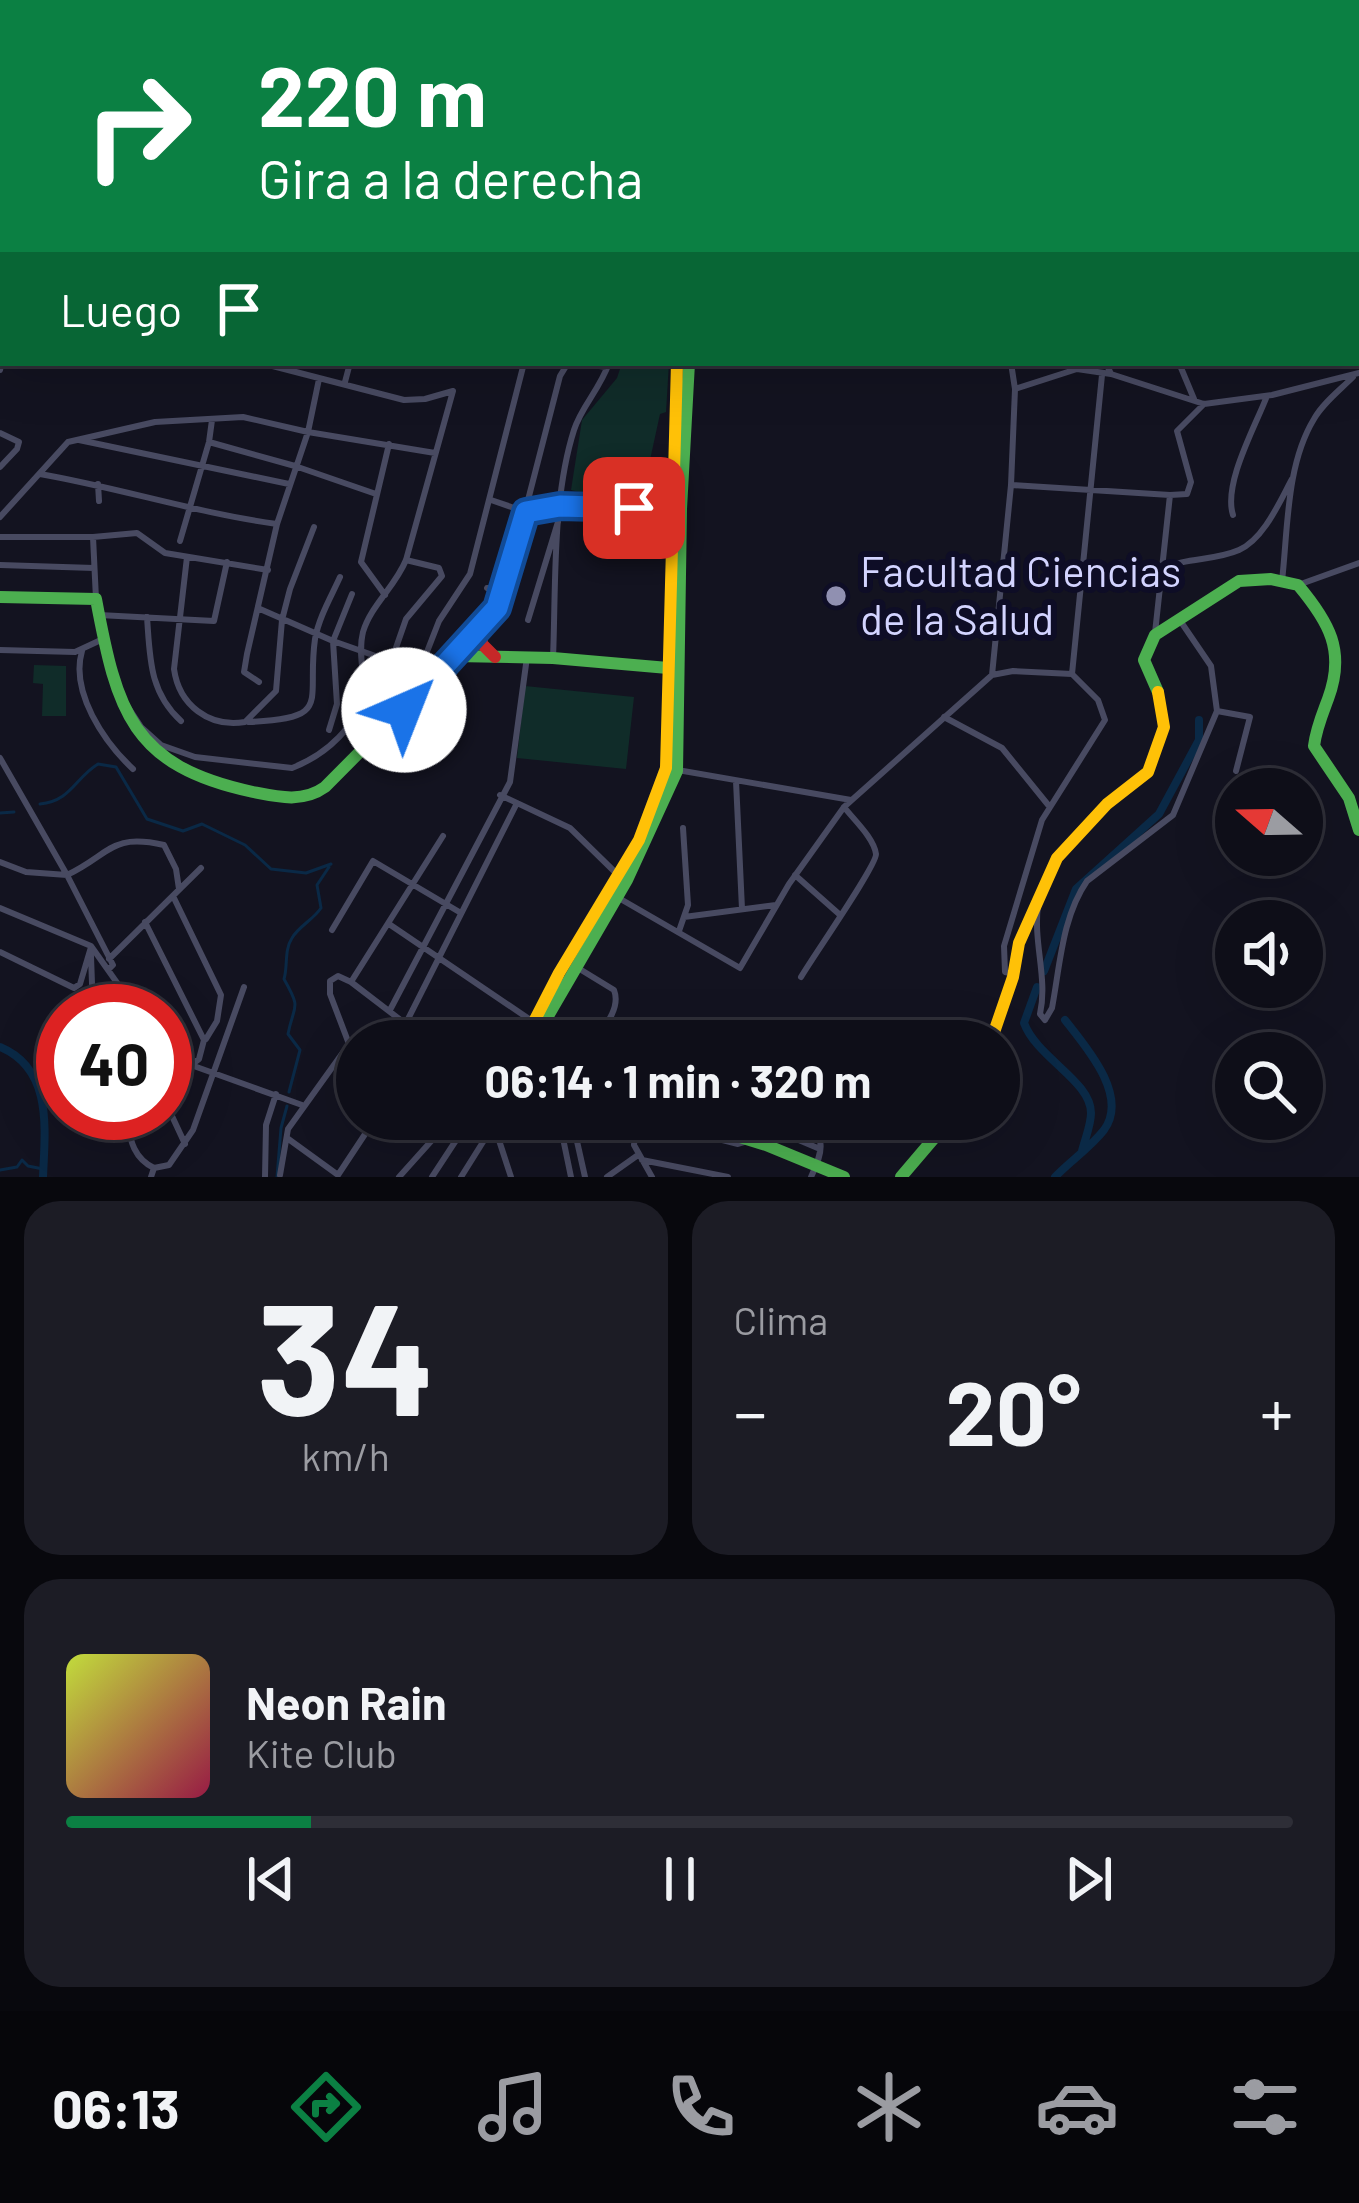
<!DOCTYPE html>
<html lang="es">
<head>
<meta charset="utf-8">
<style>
  :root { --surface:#0e0e18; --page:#1c1c25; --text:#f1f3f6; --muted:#9b9ca2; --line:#2e2e37; --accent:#0b8043 }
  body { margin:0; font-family:Barlow,sans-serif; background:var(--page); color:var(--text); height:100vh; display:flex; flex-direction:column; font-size:45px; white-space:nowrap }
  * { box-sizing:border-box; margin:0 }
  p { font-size:39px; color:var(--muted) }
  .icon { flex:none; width:66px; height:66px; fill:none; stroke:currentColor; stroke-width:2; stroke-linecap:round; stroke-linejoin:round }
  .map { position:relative; height:1177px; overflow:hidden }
  .details { display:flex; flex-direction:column; gap:24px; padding:24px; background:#08080d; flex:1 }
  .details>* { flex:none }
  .hud { position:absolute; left:0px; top:0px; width:1359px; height:366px; box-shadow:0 12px 48px #0002,0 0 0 3px var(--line); background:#0b8043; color:#fff; overflow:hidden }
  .needle { width:78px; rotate:290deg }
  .buttons { position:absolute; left:1215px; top:768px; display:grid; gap:24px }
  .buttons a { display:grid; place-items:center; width:108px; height:108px; border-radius:50%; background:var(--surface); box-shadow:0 12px 48px #0002,0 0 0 3px var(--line); font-size:60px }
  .speed { position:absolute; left:36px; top:984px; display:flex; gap:24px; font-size:60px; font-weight:700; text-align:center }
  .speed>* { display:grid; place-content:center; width:156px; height:156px; border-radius:50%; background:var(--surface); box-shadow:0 12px 48px #0002,0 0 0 3px var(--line); line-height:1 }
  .speed .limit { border:18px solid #d22; background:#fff; color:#111 }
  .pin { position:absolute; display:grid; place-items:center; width:102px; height:102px; color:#fff; margin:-51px; border-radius:24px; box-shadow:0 6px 18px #0006 }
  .me { position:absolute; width:132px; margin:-66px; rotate:44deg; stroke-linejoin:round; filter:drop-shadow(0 0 9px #0008) }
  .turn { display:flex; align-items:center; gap:42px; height:252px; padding:0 60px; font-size:54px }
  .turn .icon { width:156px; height:156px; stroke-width:2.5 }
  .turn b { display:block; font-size:84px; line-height:102px }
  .then { display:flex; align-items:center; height:114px; padding:0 60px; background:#0003; gap:24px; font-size:45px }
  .big { font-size:90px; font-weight:700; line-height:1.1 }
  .details .widget { flex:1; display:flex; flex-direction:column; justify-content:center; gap:18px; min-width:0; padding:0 42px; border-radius:36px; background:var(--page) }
  .details .dial { align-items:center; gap:0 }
  .dial b { font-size:156px; line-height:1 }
  .song { display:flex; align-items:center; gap:36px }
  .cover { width:144px; height:144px; border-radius:18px; background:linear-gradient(135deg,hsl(70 70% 55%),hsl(340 70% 35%)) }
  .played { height:12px; border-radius:6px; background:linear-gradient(90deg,var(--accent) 20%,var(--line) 20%) }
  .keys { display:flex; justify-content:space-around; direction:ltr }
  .heat { display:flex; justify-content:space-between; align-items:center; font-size:66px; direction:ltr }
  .details .tiles { flex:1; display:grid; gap:24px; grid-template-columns:1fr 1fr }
  .widget:last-child { grid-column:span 2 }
  .trip { position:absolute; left:336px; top:1020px; width:684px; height:120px; border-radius:60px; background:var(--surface); box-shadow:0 12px 48px #0002,0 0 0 3px var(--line); font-weight:700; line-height:120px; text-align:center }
  .tab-bar { display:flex; height:192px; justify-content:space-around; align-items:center; background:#06060a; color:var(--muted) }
  .tab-bar .icon { width:84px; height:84px }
  .tab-bar .active { color:var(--accent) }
  .tab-bar b { font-size:54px; color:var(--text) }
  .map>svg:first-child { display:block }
</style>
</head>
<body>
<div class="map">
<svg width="1359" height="1177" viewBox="0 0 1359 1177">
  <rect width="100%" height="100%" fill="#131320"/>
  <path fill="#102c29" d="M 622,363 L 669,363 L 666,412 L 660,414 L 645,483 L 620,481 L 616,501 L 571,490 L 582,420 L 617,378 Z
    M 34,665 L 66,666 L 66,716 L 42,716 L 43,684 L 33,683 Z
    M 525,686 L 634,697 L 626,769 L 517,758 Z"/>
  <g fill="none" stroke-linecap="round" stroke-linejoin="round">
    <path stroke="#0a2946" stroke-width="3" d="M 40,804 C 71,801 75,778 98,764 L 116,767 L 147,819 L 183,831 L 202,824 L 245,845 L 271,869 L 306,873 L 331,864
      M 0,813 L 14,812
      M 289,1092 L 300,1050 L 288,1034 C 294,1003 302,1011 284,979 C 288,966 284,950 292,938 C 299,926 313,920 321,908 L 317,885 L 329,867
      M 0,1170 L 17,1167 L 22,1160 L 28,1166 L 43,1169
      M 277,1177 L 281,1128 L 287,1106"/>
    <path stroke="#0a2946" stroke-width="8" d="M 1044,971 L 1076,889 L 1159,814 L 1199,740 L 1199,720
      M 1037,987 L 1024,1023 C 1037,1058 1091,1081 1091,1113 C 1091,1125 1085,1139 1082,1151
      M 0,1047 C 53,1069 45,1129 43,1177
      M 1055,1177 C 1070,1161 1090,1148 1104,1130 C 1129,1096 1087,1048 1065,1020"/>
    <path stroke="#484a61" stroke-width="6" d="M 130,0 L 144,3
      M 736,0 L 750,3
      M 1041,0 L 1130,3
      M 7,3 L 8,0
      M 63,3 L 64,0
      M 118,3 L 119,0
      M 177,3 L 177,0
      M 235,3 L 235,0
      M 257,3 L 258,0
      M 312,3 L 313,0
      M 367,3 L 368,0
      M 426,3 L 426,0
      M 481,3 L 482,0
      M 663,3 L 664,0
      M 808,3 L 809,0
      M 822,3 L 822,0
      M 946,3 L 947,0
      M 1178,3 L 1178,0
      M 1356,17 L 1359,17
      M 0,37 L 3,23
      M 0,80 L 3,81
      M 0,108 L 3,109
      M 1356,112 L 1359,111
      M 0,141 L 3,140
      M 1356,163 L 1359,163
      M 0,213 L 3,214
      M 0,254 L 3,255
      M 1356,337 L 1359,337
      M 0,340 L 3,326
      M 261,363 L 404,400 L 425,399 L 453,391
      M 576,363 L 607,367
      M 1070,363 L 1077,369 L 1111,374 L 1204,404 L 1272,395 L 1359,373
      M 1106,363 L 1111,374
      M 1179,363 L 1194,399
      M 0,370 L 3,356
      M 345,382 L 350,363
      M 1015,389 L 1077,369
      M 0,433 L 19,442 L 17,449 L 0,467
      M 79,440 L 289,484
      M 209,442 L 295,466 L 376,494
      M 40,474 C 120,488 197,513 277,524
      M 98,484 L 99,501
      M 1012,485 L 1170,495
      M 491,500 L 526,512 L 560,506 L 672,509
      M 1233,515 C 1223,484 1255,427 1267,396
      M 0,517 L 68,442 L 155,422 L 243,417 L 308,432 L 435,453
      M 0,537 L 93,537 L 137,533 L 165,553 L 268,570
      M 93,537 L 96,599
      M 180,541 L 209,442 L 212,420
      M 187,557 L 174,669 C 179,705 209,728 245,722 L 276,691 L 282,620 L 290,589 L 314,527
      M 0,565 L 94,568
      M 1162,569 C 1187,557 1214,561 1239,550 C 1264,539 1280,501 1292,479
      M 1282,581 C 1288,529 1286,465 1314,419 C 1323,403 1340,390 1353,377
      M 1298,585 L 1359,563
      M 487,588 L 504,593
      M 385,595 L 361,562 L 389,444
      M 260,609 L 333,641 L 418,671
      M 99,615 L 214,621 L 227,562
      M 147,617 C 150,657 149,692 181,721
      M 528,620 L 558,522
      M 1155,633 L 1170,495 L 1187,494 L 1191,482 L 1177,431 L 1204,404
      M 0,650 L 75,652 L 103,639
      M 82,651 C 70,692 104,742 133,769
      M 458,654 L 497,608 L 504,593 L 560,376 L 568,363
      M 553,658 C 556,586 552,499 574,430 C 581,407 600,389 609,363
      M 391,662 L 406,619 L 442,576 L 439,568 L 406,560
      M 1072,674 L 1102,375
      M 992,675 L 1011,485 L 1015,389 L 1011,363
      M 259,682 L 244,672 L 247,654 L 277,524 L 308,432 L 319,379
      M 122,698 L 141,727 L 161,745 L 195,757 L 292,768 C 325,755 360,726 363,688 C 364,669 358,652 363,632 C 371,605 395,587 406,560 L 453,391
      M 407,703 L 439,621 L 470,574 L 524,363
      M 1217,711 L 1250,717 L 1236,771
      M 944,717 L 1002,748 L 1049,806
      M 249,722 C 334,718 306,703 315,639 C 319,617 331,597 340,577
      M 329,730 L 337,704 L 333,641 L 352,594
      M 0,758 L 67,875 C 111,854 110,833 164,845 L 176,869 L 179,889
      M 666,768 L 851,800
      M 736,781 L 742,909
      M 500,795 L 570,828 L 618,875
      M 0,862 L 26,872 L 67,875 L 113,965 L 109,969
      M 795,875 L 839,914
      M 173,896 L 221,995 L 217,1021 L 206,1039
      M 617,897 L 740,968 L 789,884 L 844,807 L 946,716 L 992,675 L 1013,671 L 1072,674 L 1098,700 L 1105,720 L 1042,820 L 1004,946 L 1005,972 L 1014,974
      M 1038,906 C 1033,942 1048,979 1040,1014 L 1045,1020 L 1052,1008 C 1060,966 1062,917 1087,881 L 1173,815 L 1217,711 L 1211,666 L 1179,619
      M 0,908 L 91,946 L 137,1011
      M 684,917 L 776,905
      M 145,922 L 204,1040 L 199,1059 L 191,1065
      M 389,924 L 535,1023
      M 332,930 L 373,861 L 461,913
      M 679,931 L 688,905 L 683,828
      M 0,952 L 74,988 L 80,984 L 91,947
      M 91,956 L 93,1011
      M 109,959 L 201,868
      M 578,968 L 614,990 C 621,1008 605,1026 594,1041
      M 801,977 C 812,958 877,865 876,854 C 874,838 854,820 844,807
      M 390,1010 L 510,782 L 527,657
      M 406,1023 L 517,803
      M 601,1034 L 620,1041
      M 428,1041 L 351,982 L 443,836
      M 165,1095 L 191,1065 L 302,1105
      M 165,1101 L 185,1144
      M 125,1113 C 130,1136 131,1157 154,1168
      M 559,1119 L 571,1177
      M 572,1119 L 585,1177
      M 640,1119 L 636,1121 L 634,1145 L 652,1177
      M 641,1119 L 738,1144 L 748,1141
      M 749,1119 L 820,1149
      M 800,1119 C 827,1136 824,1149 811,1177
      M 495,1128 L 511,1177
      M 287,1138 L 338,1175
      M 642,1160 L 728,1177
      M 280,1175 L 288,1129 L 349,1044 L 330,994 L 330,981 L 338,976 L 351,982
      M 338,1175 L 375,1119
      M 151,1177 L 154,1168 L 169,1165 L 193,1130 L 244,987
      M 265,1177 L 266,1125 L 276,1094
      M 399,1177 L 451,1119
      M 432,1177 L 470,1119
      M 461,1177 L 488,1134 L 508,1119
      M 607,1177 L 638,1155"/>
    <path stroke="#4caf50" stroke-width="12" d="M 522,0 L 525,3
      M 539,0 L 542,3
      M 0,597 L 96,599 C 117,711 131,766 253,792 C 278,797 303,803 325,787 L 455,656 L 553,658 L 668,668
      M 1158,692 L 1144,660 L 1155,635 L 1239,581 L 1271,579 L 1298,585 C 1329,622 1346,651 1328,699 C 1322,715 1316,729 1314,746 L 1349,798 L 1359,830
      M 529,1041 L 541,1028 L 627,880 L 677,771 L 681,509 L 689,363
      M 682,1119 L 766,1145 L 844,1177
      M 901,1177 L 941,1130 L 957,1119"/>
    <path stroke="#ffc107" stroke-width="12" d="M 769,3 L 770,0
      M 1356,36 L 1359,36
      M 524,1041 L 559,973 L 639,840 L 666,768 L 677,363
      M 991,1041 L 1013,977 L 1019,943 L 1057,858 L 1107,804 L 1148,772 L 1164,727 L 1158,692"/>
    <path stroke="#c62828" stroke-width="12" d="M 779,3 L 780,0
      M 480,628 L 482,644 L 495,657"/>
  </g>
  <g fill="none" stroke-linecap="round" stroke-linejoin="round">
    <g stroke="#114b97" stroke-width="30">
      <path id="route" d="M 404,710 L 497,608 L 526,512 L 560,506 L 634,508"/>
    </g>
    <use href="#route" stroke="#1a73e8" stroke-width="21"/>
  </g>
  <circle fill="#9090b1" stroke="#0e0d26" stroke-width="4.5" cx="836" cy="596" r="12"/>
  <g text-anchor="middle" stroke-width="12" stroke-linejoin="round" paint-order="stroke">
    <g font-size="42" fill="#d3d4ff" stroke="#0e0d26" text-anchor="start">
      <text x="860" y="587">Facultad Ciencias<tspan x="860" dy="48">de la Salud</tspan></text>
    </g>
  </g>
</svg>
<div class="buttons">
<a><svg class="needle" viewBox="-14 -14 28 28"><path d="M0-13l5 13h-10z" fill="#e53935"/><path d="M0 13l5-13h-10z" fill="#9b9ca2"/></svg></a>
<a><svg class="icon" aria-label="sound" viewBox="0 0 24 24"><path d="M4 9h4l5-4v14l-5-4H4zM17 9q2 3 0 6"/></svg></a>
<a><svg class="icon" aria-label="search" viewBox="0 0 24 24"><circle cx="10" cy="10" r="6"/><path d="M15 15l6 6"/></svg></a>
</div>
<div class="speed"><div class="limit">40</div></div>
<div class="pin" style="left:634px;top:508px;background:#d93025"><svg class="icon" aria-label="arrive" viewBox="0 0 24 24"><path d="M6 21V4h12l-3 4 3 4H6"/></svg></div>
<svg class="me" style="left:404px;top:710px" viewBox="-20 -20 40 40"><circle r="19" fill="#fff"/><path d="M0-13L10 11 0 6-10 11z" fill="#1a73e8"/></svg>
<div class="trip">06:14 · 1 min · 320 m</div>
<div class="hud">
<div class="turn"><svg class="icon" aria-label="right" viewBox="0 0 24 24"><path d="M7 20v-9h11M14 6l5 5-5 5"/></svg><div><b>220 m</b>Gira a la derecha</div></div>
<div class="then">Luego<svg class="icon" aria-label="arrive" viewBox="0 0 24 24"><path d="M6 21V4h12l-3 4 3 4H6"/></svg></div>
</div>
</div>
<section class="details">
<div class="tiles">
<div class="widget dial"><b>34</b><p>km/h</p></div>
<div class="widget"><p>Clima</p>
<div class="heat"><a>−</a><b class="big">20°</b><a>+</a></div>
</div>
<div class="widget">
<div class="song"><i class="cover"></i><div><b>Neon Rain</b><p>Kite Club</p></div></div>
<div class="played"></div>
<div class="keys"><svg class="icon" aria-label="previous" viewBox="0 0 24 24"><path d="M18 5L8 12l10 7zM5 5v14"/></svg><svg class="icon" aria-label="pause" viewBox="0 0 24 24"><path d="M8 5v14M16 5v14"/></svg><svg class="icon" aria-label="next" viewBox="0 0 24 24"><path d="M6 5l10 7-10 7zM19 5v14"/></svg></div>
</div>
</div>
</section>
<nav class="tab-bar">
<b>06:13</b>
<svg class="icon active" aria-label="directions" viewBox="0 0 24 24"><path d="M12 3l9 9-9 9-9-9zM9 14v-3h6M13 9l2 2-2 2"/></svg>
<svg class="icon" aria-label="music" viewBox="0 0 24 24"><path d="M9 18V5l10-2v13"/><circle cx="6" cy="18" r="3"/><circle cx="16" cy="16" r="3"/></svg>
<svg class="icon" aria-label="phone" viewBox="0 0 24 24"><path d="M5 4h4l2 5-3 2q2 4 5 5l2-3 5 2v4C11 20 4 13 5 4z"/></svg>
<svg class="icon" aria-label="climate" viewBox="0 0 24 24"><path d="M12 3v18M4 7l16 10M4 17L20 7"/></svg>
<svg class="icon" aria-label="car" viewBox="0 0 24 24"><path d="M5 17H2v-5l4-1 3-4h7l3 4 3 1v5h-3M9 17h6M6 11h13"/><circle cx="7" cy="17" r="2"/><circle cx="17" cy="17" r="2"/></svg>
<svg class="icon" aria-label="filters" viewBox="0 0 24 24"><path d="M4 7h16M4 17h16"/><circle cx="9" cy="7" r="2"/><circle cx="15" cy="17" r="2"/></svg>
</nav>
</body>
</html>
